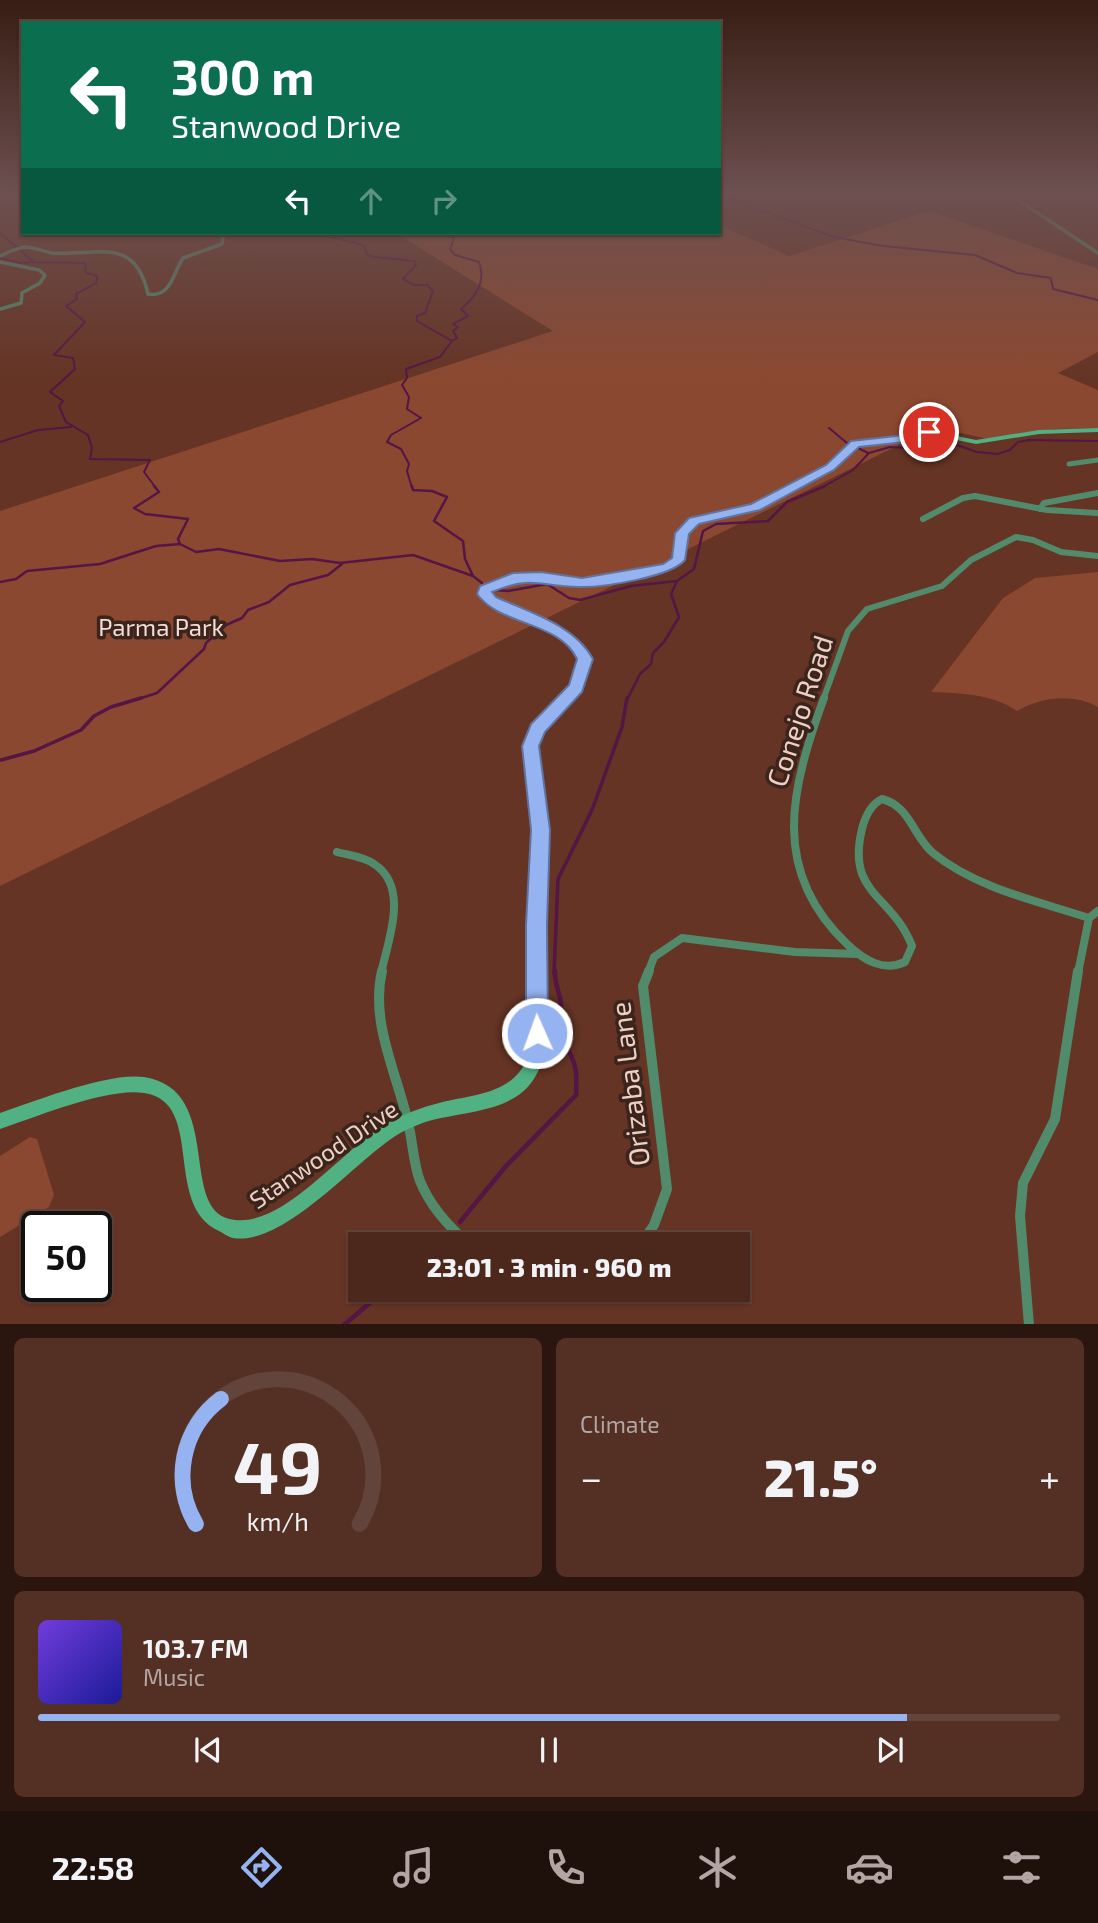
<!DOCTYPE html>
<html lang="en">
<head>
<meta charset="utf-8">
<style>
  :root { --surface:#4c271b; --page:#532f24; --text:#f1f3f6; --muted:#b2a5a3; --line:#63443a; --accent:#95b2f1 }
  body { margin:0; font-family:"Exo 2",sans-serif; background:var(--page); color:var(--text); height:100vh; display:flex; flex-direction:column; font-size:26px; white-space:nowrap }
  * { box-sizing:border-box; margin:0 }
  p { font-size:23px; color:var(--muted) }
  .icon { flex:none; width:38px; height:38px; fill:none; stroke:currentColor; stroke-width:2; stroke-linecap:round; stroke-linejoin:round }
  .map { position:relative; height:1324px; overflow:hidden }
  .sheet { display:flex; flex-direction:column; gap:14px; padding:14px; background:#2a150f; flex:1 }
  .sheet>* { flex:none }
  .top-card { position:absolute; left:21px; top:21px; width:700px; height:214px; border-radius:0px; box-shadow:0 2px 5px #0004,0 0 0 2px var(--line); background:#0b6e4f; color:#fff; overflow:hidden }
  .speed { position:absolute; left:21px; top:1211px; display:flex; gap:14px; font-size:35px; font-weight:700; text-align:center }
  .speed>* { display:grid; place-content:center; width:91px; height:91px; border-radius:50%; background:var(--surface); box-shadow:0 2px 5px #0004,0 0 0 2px var(--line); line-height:1 }
  .speed .limit { border:4px solid #111; border-radius:10px; background:#fff; color:#111 }
  .pin { position:absolute; display:grid; place-items:center; width:60px; height:60px; color:#fff; margin:-30px; border:4px solid #fff; border-radius:50%; box-shadow:0 2px 7px #0007 }
  .me { position:absolute; width:77px; margin:-38px; rotate:358deg; stroke-linejoin:round; filter:drop-shadow(0 0 5px #0008) }
  .turn { display:flex; align-items:center; gap:24px; height:147px; padding:0 35px; font-size:32px }
  .turn .icon { width:91px; height:91px; stroke-width:2.5 }
  .turn b { display:block; font-size:49px; line-height:60px }
  .lanes { display:flex; align-items:center; height:66px; padding:0 35px; background:#0003; justify-content:center; gap:35px; direction:ltr }
  .lanes .off { opacity:.35 }
  .big { font-size:52px; font-weight:800; line-height:1.1 }
  .sheet .widget { flex:1; display:flex; flex-direction:column; justify-content:center; gap:10px; min-width:0; padding:0 24px; border-radius:10px; background:var(--page) }
  .sheet .dial { align-items:center; gap:0 }
  .dial svg { height:182px; overflow:visible; fill:none; stroke:var(--line); stroke-width:7; stroke-linecap:round; text-anchor:middle }
  .dial text { fill:var(--text); stroke:none }
  .song { display:flex; align-items:center; gap:21px }
  .cover { width:84px; height:84px; border-radius:10px; background:linear-gradient(135deg,hsl(260 70% 55%),hsl(240 70% 35%)) }
  .played { height:7px; border-radius:4px; background:linear-gradient(90deg,var(--accent) 85%,var(--line) 85%) }
  .keys { display:flex; justify-content:space-around; direction:ltr }
  .heat { display:flex; justify-content:space-between; align-items:center; font-size:38px; direction:ltr }
  .sheet .tiles { flex:1; display:grid; gap:14px; grid-template-columns:1fr 1fr }
  .widget:last-child { grid-column:span 2 }
  .trip { position:absolute; left:348px; top:1232px; width:402px; height:70px; border-radius:0px; background:var(--surface); box-shadow:0 2px 5px #0004,0 0 0 2px var(--line); font-weight:800; line-height:70px; text-align:center }
  .menu { display:flex; height:112px; justify-content:space-around; align-items:center; background:#1e100b; color:var(--muted) }
  .menu .icon { width:49px; height:49px }
  .menu .selected { color:var(--accent) }
  .menu b { font-size:32px; color:var(--text) }
  .map>svg:first-child { display:block }
</style>
</head>
<body>
<div class="map">
<svg width="1098" height="1325" viewBox="0 0 1098 1325">
  <rect width="100%" height="100%" fill="#653424"/>
  <path fill="#8b4830" d="M 929,211 L 1098,269 L 1098,352 L 1058,373 L 1098,390 L 1098,428 L 1054,429 L 988,439 L 943,429 L 905,442 L 676,555 L 675,563 L 649,568 L 0,886 L 0,511 L 553,331 L 396,233 L 719,233 L 719,225 L 789,256 Z
    M 1098,572 L 1098,707 C 1072,693 1042,697 1017,711 C 993,694 960,693 931,692 L 1003,598 L 1035,578 Z
    M 30,1137 L 37,1139 L 54,1195 L 49,1207 L 0,1237 L 0,1156 Z"/>
  <g fill="none" stroke-linecap="round" stroke-linejoin="round">
    <path stroke="#551545" stroke-width="2" d="M 719,195 L 834,237 L 883,246 L 975,255 L 1017,273 L 1051,278 L 1053,289 L 1098,300
      M 0,233 L 34,262 L 85,263 L 86,273 L 97,276 L 96,283 L 76,294 L 77,299 L 66,306 L 85,322 L 54,355 L 73,358 L 75,369 L 50,392 L 63,401 L 59,406 L 66,422 L 88,435 L 92,448 L 90,459 L 150,460 L 144,472 L 156,488
      M 315,233 L 363,245 L 367,254 L 373,257 L 415,261 L 416,265 L 403,279 L 414,285 L 427,285 L 433,291 L 425,313 L 417,316 L 417,321 L 452,341 L 440,357 L 406,369 L 407,378 L 402,385 L 409,397 L 407,409 L 421,418 L 391,435 L 387,442 L 401,449 L 409,464 L 407,471 L 412,488
      M 452,233 L 448,235 L 454,238 L 450,249 L 455,255 L 479,262 C 486,281 476,297 461,309 L 468,316 L 453,324 L 458,327 L 453,331 L 457,338 L 452,341
      M 0,258 L 21,263 L 34,262
      M 829,428 L 847,443
      M 0,442 L 38,430 L 71,427
      M 856,447 L 868,453
      M 821,488 L 853,470 L 869,453 L 890,447 L 920,449 L 954,444 L 977,452 L 997,454 L 1010,450 L 1018,442 L 1029,440 L 1098,441"/>
    <path stroke="#551545" stroke-width="2.5" d="M 154,486 L 159,492 L 134,508 L 145,514 L 188,519 L 178,539 L 180,544 L 196,552 L 219,549 L 280,561 L 312,559 L 340,563 L 413,555 L 473,576 L 482,583
      M 412,486 L 413,490 L 432,491 L 447,497 L 434,521 L 463,541 L 465,559 L 473,576
      M 0,582 L 16,579 L 27,571 L 100,564 L 156,546 L 180,544
      M 494,590 L 508,591 L 547,584 L 569,598 L 580,600 L 631,586 L 677,581 L 694,569 L 703,531 L 716,524 L 768,521 L 787,502 L 825,486
      M 135,700 L 157,693 L 204,649 L 206,643 L 226,625 L 242,618 L 248,610 L 269,602 L 290,585 L 328,575 L 342,564
      M 627,700 L 640,674 L 651,664 L 653,653 L 664,642 L 679,617 L 671,594 L 677,581"/>
    <path stroke="#551545" stroke-width="3.5" d="M 1,760 L 34,751 L 81,730 L 94,716 L 111,707 L 141,698
      M 554,973 L 558,879 L 592,810 L 622,727 L 627,698"/>
    <path stroke="#551545" stroke-width="4.5" d="M 460,1222 L 506,1166 L 576,1095 C 578,1057 572,1062 559,1031 C 556,1023 562,1013 561,1004 C 560,992 554,984 555,971
      M 344,1325 L 385,1290"/>
    <path stroke="#528b6c" stroke-width="3.5" d="M 1011,195 L 1098,253
      M 0,256 C 7,253 18,247 26,247 C 34,247 44,252 52,253 C 97,256 135,235 148,294 C 171,298 173,273 183,258 L 222,244 L 223,238 L 217,233
      M 0,262 L 39,270 L 45,275 L 40,283 L 22,293 L 21,303 L 0,309"/>
    <path stroke="#528b6c" stroke-width="5" d="M 1069,464 L 1098,460"/>
    <path stroke="#528b6c" stroke-width="6" d="M 1040,509 L 1044,503 L 1098,493
      M 923,519 L 963,498 L 975,496 L 1047,510 L 1098,513
      M 823,700 L 848,631 L 867,609 L 942,586 L 971,560 L 1016,537 L 1033,540 L 1061,552 L 1098,556"/>
    <path stroke="#528b6c" stroke-width="8" d="M 824,698 C 791,789 769,871 848,945 C 864,960 883,972 905,962 L 912,946 C 892,894 846,895 862,829 C 865,817 870,805 882,799 C 910,806 913,836 933,853 C 976,888 1037,901 1089,918
      M 337,852 C 348,855 365,857 374,864 C 410,887 388,941 381,973
      M 1089,918 L 1098,911
      M 648,973 L 654,957 L 682,938 L 795,952 L 858,954
      M 1078,973 L 1089,918"/>
    <path stroke="#528b6c" stroke-width="10" d="M 382,971 C 370,1023 397,1073 408,1123 C 413,1142 413,1163 420,1181 C 430,1206 449,1227 469,1244
      M 641,1244 L 654,1225 L 667,1189 L 643,986 L 649,971
      M 522,1290 L 546,1296 L 571,1290
      M 1029,1325 L 1020,1216 L 1023,1183 L 1055,1119 L 1078,971"/>
    <path fill="#51b182" fill-rule="evenodd" d="M 1098,428 L 1098,432 L 1039,434 L 976,444 L 927,434 L 905,440 L 857,445 L 833,469 L 759,509 L 694,525 L 686,534 L 683,560 C 679,564 675,568 670,570 C 651,580 591,587 569,586 C 540,583 518,574 490,589 L 489,594 L 491,597 L 566,632 L 584,645 L 590,659 L 589,672 L 581,691 L 542,731 L 536,746 L 547,830 L 544,1057 C 541,1063 539,1071 535,1077 C 517,1109 473,1111 441,1118 C 426,1121 410,1127 397,1135 C 355,1161 285,1246 233,1238 C 228,1237 223,1233 219,1231 C 162,1205 206,1102 144,1093 C 108,1087 36,1117 0,1129 L 0,1113 C 35,1101 108,1072 144,1077 C 227,1090 175,1214 235,1220 C 286,1226 346,1145 389,1122 C 405,1114 422,1107 439,1103 C 473,1094 513,1095 528,1057 L 535,830 L 524,746 L 533,726 L 573,686 L 579,672 L 580,659 L 576,650 L 558,636 L 485,601 L 479,594 L 483,585 C 514,568 535,577 568,579 C 595,582 652,574 674,559 L 677,533 L 688,521 L 753,505 L 827,465 L 852,441 L 905,436 L 927,430 L 976,440 L 1039,430 Z"/>
  </g>
  <linearGradient id="sky" x2="0" y2="1"><stop stop-color="#381d14"/><stop offset="0.51" stop-color="#6d5050"/><stop offset="1" stop-color="#6d5050" stop-opacity="0"/></linearGradient>
  <rect width="1098" height="380" fill="url(#sky)"/>
  <path fill="#95b2f1" stroke="#61749d" stroke-width="2" d="M 929,428 L 934,429 L 934,434 L 905,442 L 859,447 L 834,470 L 760,510 L 699,524 L 689,534 L 685,560 C 671,577 605,587 582,587 C 542,588 535,574 492,592 L 496,597 C 529,612 575,625 593,659 L 582,692 L 545,732 L 539,746 L 550,830 L 547,925 L 548,1033 L 545,1041 L 537,1044 L 529,1041 L 526,1033 L 526,925 L 531,830 L 522,746 L 531,724 L 569,685 L 577,659 C 559,621 500,626 477,594 L 480,586 L 513,573 L 541,572 L 582,578 L 663,564 L 672,558 L 675,533 L 689,518 L 751,504 L 826,465 L 851,441 L 905,435 Z"/>
  <g text-anchor="middle" stroke-width="7" stroke-linejoin="round" paint-order="stroke">
    <g font-size="24" fill="#f3dcd4" stroke="#3a241c">
      <text x="161" y="636">Parma Park</text>
    </g>
    <g font-size="24" fill="#edcfc4" stroke="#3a241c">
      <text transform="translate(324 1155) rotate(-34)" y="8">Stanwood Drive</text>
    </g>
    <g font-size="28" fill="#edcfc4" stroke="#3a241c">
      <text transform="translate(800 711) rotate(-72)" y="10">Conejo Road</text>
      <text transform="translate(630 1084) rotate(-97)" y="10">Orizaba Lane</text>
    </g>
  </g>
</svg>
<div class="speed"><div class="limit">50</div></div>
<div class="pin" style="left:929px;top:432px;background:#d93025"><svg class="icon" aria-label="arrive" viewBox="0 0 24 24"><path d="M6 21V4h12l-3 4 3 4H6"/></svg></div>
<svg class="me" style="left:537px;top:1033px" viewBox="-20 -20 40 40"><circle r="17" fill="#95b2f1" stroke="#fff" stroke-width="3"/><path d="M0-11L8 9 0 5-8 9z" fill="#fff"/></svg>
<div class="trip">23:01 · 3 min · 960 m</div>
<div class="top-card">
<div class="turn"><svg class="icon" aria-label="left" viewBox="0 0 24 24"><path d="M17 20v-9H6M10 6l-5 5 5 5"/></svg><div><b>300 m</b>Stanwood Drive</div></div>
<div class="lanes"><svg class="icon" aria-label="left" viewBox="0 0 24 24"><path d="M17 20v-9H6M10 6l-5 5 5 5"/></svg><svg class="icon off" aria-label="ahead" viewBox="0 0 24 24"><path d="M12 20V5M6 11l6-6 6 6"/></svg><svg class="icon off" aria-label="right" viewBox="0 0 24 24"><path d="M7 20v-9h11M14 6l5 5-5 5"/></svg></div>
</div>
</div>
<section class="sheet">
<div class="tiles">
<div class="widget dial"><svg viewBox="0 0 100 80">
<path d="M14 69A42 42 0 1 1 86 69"/>
<path d="M14 69A42 42 0 0 1 25 14" stroke="#95b2f1"/>
<text x="50" y="56" font-size="32" font-weight="700">49</text>
<text x="50" y="72" font-size="11">km/h</text>
</svg></div>
<div class="widget"><p>Climate</p>
<div class="heat"><a>−</a><b class="big">21.5°</b><a>+</a></div>
</div>
<div class="widget">
<div class="song"><i class="cover"></i><div><b>103.7 FM</b><p>Music</p></div></div>
<div class="played"></div>
<div class="keys"><svg class="icon" aria-label="previous" viewBox="0 0 24 24"><path d="M18 5L8 12l10 7zM5 5v14"/></svg><svg class="icon" aria-label="pause" viewBox="0 0 24 24"><path d="M8 5v14M16 5v14"/></svg><svg class="icon" aria-label="next" viewBox="0 0 24 24"><path d="M6 5l10 7-10 7zM19 5v14"/></svg></div>
</div>
</div>
</section>
<nav class="menu">
<b>22:58</b>
<svg class="icon selected" aria-label="directions" viewBox="0 0 24 24"><path d="M12 3l9 9-9 9-9-9zM9 14v-3h6M13 9l2 2-2 2"/></svg>
<svg class="icon" aria-label="music" viewBox="0 0 24 24"><path d="M9 18V5l10-2v13"/><circle cx="6" cy="18" r="3"/><circle cx="16" cy="16" r="3"/></svg>
<svg class="icon" aria-label="phone" viewBox="0 0 24 24"><path d="M5 4h4l2 5-3 2q2 4 5 5l2-3 5 2v4C11 20 4 13 5 4z"/></svg>
<svg class="icon" aria-label="climate" viewBox="0 0 24 24"><path d="M12 3v18M4 7l16 10M4 17L20 7"/></svg>
<svg class="icon" aria-label="car" viewBox="0 0 24 24"><path d="M5 17H2v-5l4-1 3-4h7l3 4 3 1v5h-3M9 17h6M6 11h13"/><circle cx="7" cy="17" r="2"/><circle cx="17" cy="17" r="2"/></svg>
<svg class="icon" aria-label="filters" viewBox="0 0 24 24"><path d="M4 7h16M4 17h16"/><circle cx="9" cy="7" r="2"/><circle cx="15" cy="17" r="2"/></svg>
</nav>
</body>
</html>
